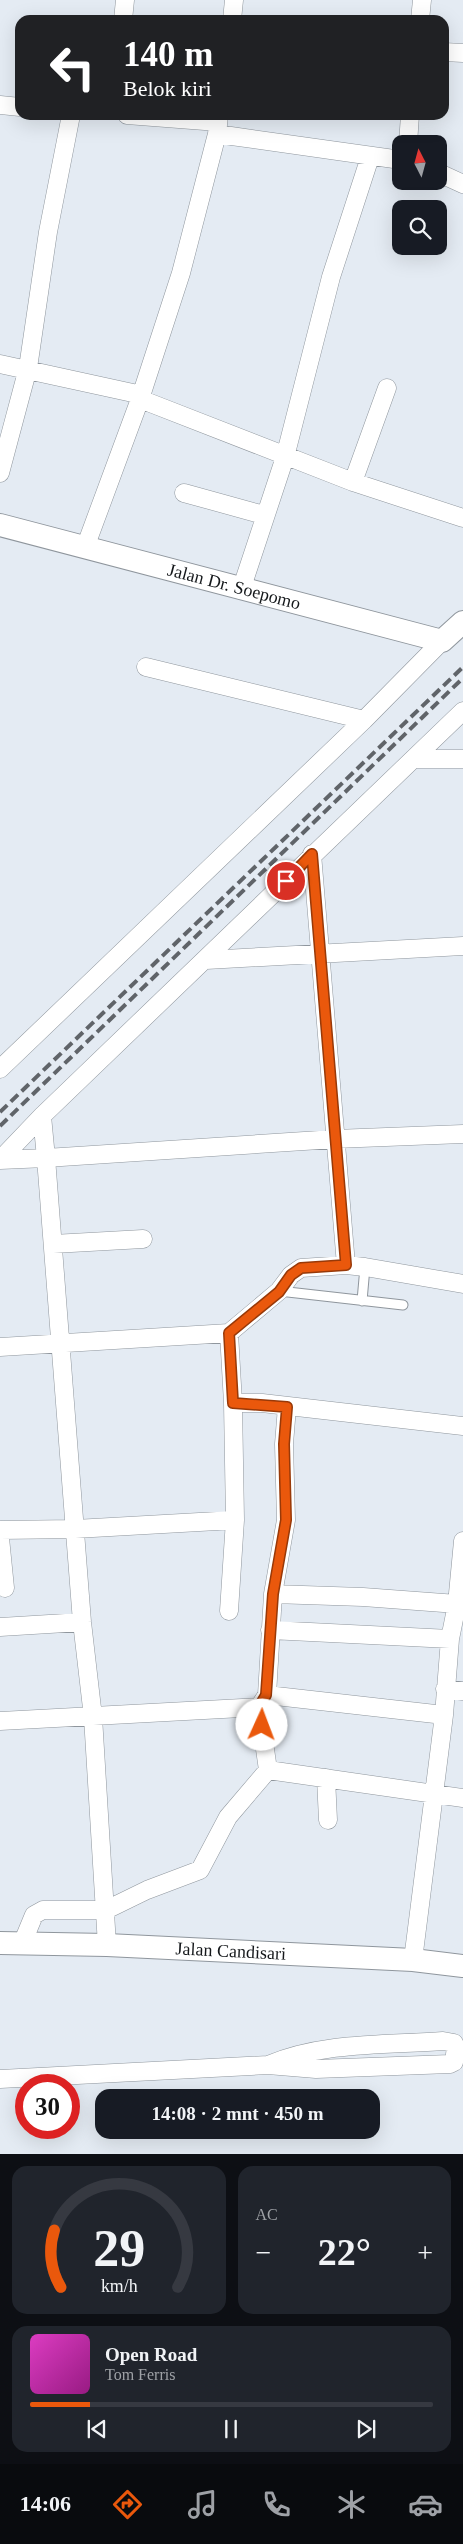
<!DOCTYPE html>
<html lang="id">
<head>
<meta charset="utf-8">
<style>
  :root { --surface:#171b24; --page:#20242c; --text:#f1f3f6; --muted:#9ea1a6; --line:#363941; --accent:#ea580c }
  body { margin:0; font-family:"Times New Roman",serif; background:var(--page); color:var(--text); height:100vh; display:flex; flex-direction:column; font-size:19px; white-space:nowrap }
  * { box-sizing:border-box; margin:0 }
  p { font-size:16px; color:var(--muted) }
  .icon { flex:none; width:28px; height:28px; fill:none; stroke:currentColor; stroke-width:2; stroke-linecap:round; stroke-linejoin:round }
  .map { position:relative; height:2154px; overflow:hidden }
  .side { display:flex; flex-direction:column; gap:12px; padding:12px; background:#0d0f14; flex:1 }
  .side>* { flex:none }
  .guide { position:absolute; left:15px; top:15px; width:434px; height:105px; border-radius:15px; box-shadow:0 5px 20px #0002; background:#202124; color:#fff; overflow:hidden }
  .needle { width:32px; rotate:354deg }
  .buttons { position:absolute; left:392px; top:135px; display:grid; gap:10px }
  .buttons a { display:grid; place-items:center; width:55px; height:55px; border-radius:10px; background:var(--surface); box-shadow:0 5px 20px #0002; font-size:25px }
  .speed { position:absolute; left:15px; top:2074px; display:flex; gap:10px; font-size:25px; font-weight:700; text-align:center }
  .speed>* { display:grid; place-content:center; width:65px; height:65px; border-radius:50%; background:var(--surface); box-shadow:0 5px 20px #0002; line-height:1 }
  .speed .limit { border:8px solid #d22; background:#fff; color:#111 }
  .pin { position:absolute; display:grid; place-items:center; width:42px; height:42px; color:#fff; margin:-21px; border:2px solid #fff; border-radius:50%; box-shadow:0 1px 5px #0007 }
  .me { position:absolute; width:55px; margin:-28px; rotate:2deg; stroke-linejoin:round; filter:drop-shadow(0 0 4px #0008) }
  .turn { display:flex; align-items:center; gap:18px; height:105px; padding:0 25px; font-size:22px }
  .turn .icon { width:65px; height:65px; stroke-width:2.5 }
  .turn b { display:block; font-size:35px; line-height:42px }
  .big { font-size:38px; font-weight:800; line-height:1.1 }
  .side .widget { flex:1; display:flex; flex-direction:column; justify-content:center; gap:8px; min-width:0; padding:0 18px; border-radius:15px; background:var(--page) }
  .side .dial { align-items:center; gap:0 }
  .dial svg { height:130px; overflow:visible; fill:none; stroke:var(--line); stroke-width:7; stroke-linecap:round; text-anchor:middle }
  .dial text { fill:var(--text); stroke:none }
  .song { display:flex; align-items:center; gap:15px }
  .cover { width:60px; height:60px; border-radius:8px; background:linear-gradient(135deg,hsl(310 70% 55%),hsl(310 70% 35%)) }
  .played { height:5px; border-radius:2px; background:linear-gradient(90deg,var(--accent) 15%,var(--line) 15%) }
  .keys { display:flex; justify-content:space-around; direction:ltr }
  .heat { display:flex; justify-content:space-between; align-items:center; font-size:28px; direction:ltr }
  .side .tiles { flex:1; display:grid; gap:12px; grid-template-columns:1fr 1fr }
  .widget:last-child { grid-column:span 2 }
  .trip { position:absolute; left:95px; top:2089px; width:285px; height:50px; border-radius:15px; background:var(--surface); box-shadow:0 5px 20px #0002; font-weight:800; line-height:50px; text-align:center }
  .menu { display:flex; height:80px; justify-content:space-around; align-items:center; background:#090b0e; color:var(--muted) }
  .menu .icon { width:35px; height:35px }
  .menu .on { color:var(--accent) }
  .menu b { font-size:22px; color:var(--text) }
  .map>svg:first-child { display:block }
</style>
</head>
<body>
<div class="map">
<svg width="463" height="2154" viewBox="0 0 463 2154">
  <rect width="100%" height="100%" fill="#e4ebf3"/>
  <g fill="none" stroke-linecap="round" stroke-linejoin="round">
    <g stroke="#8f969d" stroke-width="11">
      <path id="service" d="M 279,1291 L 403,1305
        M 362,1301 L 365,1267"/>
    </g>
    <g stroke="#8f969d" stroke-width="19">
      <path id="minor" d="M 123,20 L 125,0
        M 232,20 L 234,0
        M 420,20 L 422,0
        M 444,52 L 463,53
        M 0,105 L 20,107
        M 127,115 L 218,122
        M 217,134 L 401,160
        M 408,144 L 410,115
        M 439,173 L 463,184
        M 0,364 L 142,395
        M 140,399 L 353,482 L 463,518
        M 0,473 L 28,368 L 48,232 L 71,115
        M 353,482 L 387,388
        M 184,493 L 264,515
        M 86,545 L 140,399 L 181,273 L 217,134 L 219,115
        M 241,590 L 285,457 L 331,277 L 370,157
        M 146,667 L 364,720
        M 413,759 L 463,759
        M 312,854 L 346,1265
        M 206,960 L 463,946
        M 0,1069 L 364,720 L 442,641
        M 0,1160 L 42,1116 L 463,711
        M 0,1160 L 46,1158 L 42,1116
        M 53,1244 L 143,1239
        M 229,1333 L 233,1403 L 262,1403 L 463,1426
        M 0,1347 L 229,1333 L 279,1291 L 291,1275 L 301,1268 L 346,1265 L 365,1267 L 463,1284
        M 0,1530 L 75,1529 L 235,1520
        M 0,1538 L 5,1588
        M 273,1594 L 363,1597 L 457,1604
        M 229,1611 L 235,1520 L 233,1403
        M 0,1627 L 82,1622
        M 270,1630 L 450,1639
        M 445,1689 L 463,1691
        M 267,1695 L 444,1715
        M 0,1721 L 259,1707
        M 268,1770 L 463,1798
        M 326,1778 L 328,1820
        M 22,1944 L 34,1915 L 43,1910 L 106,1910 L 147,1890 L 200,1870 L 228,1817 L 268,1770 L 259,1707 L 267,1695 L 273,1594 L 286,1520 L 284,1444 L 287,1407
        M 107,1945 L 93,1717 L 82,1622 L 46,1158 L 335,1139 L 463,1134
        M 413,1960 L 444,1715 L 450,1639 L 457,1604 L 463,1541
        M 0,2079 L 268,2065 L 316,2069 L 450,2064 L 454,2062 L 456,2047 L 454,2043 L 443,2041 C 385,2045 322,2042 268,2065"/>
    </g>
    <g stroke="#8f969d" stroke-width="24">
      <g id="tertiary">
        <path id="s1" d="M 0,525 L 442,641 L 463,622"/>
        <path id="s2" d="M 0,1943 L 107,1945 L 413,1960 L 463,1966"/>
      </g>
    </g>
    <use href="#service" stroke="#fff" stroke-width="9"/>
    <use href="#minor" stroke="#fff" stroke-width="18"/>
    <use href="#tertiary" stroke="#fff" stroke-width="22"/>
    <path stroke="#606469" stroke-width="4" stroke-dasharray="10 5" stroke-linecap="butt" d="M 0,1112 L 463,667
      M 0,1126 L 463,678"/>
  </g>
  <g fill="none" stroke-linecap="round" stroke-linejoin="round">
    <g stroke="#983908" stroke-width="12">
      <path id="route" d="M 262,1725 L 259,1707 L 266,1695 L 273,1594 L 286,1520 L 284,1444 L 287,1407 L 233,1403 L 229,1333 L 279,1292 L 291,1275 L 301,1268 L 346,1265 L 312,854 L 286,881"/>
    </g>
    <use href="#route" stroke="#ea580c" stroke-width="9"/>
  </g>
  <g text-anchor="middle" stroke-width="5" stroke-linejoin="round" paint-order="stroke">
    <g font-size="18" fill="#15181b" stroke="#fff">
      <text dy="6" stroke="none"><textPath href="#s1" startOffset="242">Jalan Dr. Soepomo</textPath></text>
      <text dy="6" stroke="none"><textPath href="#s2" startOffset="231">Jalan Candisari</textPath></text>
    </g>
  </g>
</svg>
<div class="buttons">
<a><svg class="needle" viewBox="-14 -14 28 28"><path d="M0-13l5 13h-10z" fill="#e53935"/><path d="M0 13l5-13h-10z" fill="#9ea1a6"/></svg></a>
<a><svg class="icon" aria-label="search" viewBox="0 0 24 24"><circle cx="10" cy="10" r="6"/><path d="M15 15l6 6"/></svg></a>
</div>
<div class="speed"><div class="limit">30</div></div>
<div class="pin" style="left:286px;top:881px;background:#d93025"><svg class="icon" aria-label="arrive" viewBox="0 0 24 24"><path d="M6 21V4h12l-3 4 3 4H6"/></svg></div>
<svg class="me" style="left:262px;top:1725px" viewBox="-20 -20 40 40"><circle r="19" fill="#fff"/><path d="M0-13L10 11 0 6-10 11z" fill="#ea580c"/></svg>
<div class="trip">14:08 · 2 mnt · 450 m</div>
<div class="guide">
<div class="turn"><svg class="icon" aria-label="left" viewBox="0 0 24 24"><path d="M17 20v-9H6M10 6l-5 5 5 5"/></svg><div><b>140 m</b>Belok kiri</div></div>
</div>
</div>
<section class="side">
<div class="tiles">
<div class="widget dial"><svg viewBox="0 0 100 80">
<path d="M14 69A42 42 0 1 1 86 69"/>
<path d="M14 69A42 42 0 0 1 10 34" stroke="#ea580c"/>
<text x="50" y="56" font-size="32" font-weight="700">29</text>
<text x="50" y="72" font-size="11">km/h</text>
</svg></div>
<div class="widget"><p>AC</p>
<div class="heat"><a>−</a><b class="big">22°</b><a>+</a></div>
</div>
<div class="widget">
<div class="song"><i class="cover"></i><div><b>Open Road</b><p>Tom Ferris</p></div></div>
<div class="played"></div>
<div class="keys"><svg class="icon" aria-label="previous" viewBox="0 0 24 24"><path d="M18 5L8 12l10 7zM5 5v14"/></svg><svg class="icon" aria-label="pause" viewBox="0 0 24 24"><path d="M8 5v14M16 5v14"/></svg><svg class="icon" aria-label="next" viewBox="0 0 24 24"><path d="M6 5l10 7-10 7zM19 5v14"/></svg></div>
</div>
</div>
</section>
<nav class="menu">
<b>14:06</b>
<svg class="icon on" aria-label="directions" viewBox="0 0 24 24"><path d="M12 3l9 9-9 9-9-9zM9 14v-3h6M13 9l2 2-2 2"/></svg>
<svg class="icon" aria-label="music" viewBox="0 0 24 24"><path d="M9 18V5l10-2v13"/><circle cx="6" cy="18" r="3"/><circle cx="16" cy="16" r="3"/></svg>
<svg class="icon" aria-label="phone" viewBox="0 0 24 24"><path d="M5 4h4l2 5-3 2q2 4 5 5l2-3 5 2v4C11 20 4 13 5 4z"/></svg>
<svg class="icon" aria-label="climate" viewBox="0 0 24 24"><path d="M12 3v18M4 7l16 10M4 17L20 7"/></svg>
<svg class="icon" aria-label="car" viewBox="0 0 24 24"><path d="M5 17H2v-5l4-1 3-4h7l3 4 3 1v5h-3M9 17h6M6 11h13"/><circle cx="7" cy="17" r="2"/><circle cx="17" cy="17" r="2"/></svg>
</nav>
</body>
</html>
